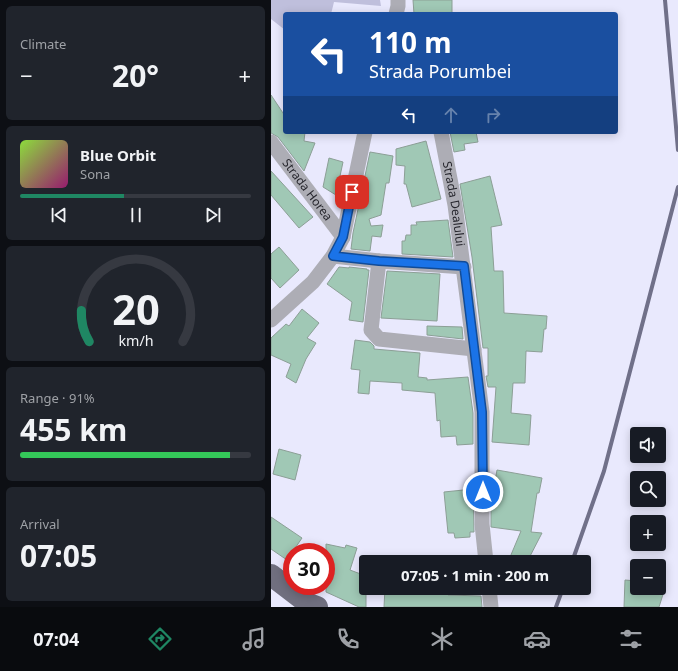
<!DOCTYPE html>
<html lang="en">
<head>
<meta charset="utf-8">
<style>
  :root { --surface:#171b24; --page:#20242c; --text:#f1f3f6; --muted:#9ea1a6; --line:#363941; --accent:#1f8763 }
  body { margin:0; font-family:"Noto Sans",sans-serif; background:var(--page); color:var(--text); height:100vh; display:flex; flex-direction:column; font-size:15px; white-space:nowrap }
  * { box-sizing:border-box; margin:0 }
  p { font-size:13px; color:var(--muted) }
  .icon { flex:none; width:22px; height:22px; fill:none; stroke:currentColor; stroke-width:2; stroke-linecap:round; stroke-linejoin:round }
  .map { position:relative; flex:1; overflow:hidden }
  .sheet { display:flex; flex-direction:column; gap:6px; padding:6px; background:#0d0f14; width:271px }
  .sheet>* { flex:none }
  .hud { position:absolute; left:12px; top:12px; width:335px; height:122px; border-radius:4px; box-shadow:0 2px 10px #0003; background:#1a4fa0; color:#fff; overflow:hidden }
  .controls { position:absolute; left:359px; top:427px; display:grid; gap:8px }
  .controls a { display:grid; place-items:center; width:36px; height:36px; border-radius:4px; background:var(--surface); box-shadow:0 2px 10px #0003; font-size:20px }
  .speed { position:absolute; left:12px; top:543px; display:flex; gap:8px; font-size:20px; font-weight:700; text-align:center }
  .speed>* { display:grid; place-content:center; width:52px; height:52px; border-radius:50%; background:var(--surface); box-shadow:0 2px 10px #0003; line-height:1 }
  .speed .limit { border:6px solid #d22; background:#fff; color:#111 }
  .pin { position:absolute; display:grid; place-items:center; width:34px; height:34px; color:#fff; margin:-17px; border-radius:8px; box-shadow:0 2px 6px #0006 }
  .me { position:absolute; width:44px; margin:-22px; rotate:0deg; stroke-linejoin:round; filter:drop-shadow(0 0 3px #0008) }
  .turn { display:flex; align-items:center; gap:14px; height:84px; padding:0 20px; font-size:18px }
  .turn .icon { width:52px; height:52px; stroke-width:2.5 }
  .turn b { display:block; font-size:28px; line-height:34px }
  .lanes { display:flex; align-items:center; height:38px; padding:0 20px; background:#0003; justify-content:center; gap:20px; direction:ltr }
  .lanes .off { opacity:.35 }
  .big { font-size:30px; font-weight:700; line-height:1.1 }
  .sheet .widget { flex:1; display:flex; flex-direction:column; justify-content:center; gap:6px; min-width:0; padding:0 14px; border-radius:6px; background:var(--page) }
  .sheet .dial { align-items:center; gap:0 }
  .dial svg { height:104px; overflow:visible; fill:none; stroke:var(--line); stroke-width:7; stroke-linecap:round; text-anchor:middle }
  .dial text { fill:var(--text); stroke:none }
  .song { display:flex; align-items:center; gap:12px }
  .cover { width:48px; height:48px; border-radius:6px; background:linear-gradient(135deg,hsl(90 70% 55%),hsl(320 70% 35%)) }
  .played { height:4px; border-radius:2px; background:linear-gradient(90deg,var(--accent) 45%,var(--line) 45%) }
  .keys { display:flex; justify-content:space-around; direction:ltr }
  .heat { display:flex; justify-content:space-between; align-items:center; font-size:22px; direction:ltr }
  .charge { height:6px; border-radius:3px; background:linear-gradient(90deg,#34c759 91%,var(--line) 0) }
  .trip { position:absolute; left:88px; top:555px; width:232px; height:40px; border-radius:4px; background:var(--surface); box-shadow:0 2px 10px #0003; font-weight:700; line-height:40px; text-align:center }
  .tab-bar { display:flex; height:64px; justify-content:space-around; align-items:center; background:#090b0e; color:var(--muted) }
  .tab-bar .icon { width:28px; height:28px }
  .tab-bar .selected { color:var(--accent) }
  .tab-bar b { font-size:18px; color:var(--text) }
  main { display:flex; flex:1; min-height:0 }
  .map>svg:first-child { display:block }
</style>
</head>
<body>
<main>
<section class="sheet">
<div class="widget"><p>Climate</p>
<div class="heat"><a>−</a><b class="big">20°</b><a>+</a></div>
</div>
<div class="widget">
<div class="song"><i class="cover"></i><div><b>Blue Orbit</b><p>Sona</p></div></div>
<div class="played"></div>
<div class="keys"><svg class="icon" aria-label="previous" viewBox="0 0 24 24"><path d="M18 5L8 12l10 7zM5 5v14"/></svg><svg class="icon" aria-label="pause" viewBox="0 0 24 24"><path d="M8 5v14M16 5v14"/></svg><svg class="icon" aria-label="next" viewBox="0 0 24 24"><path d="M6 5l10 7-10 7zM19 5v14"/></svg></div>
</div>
<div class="widget dial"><svg viewBox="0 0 100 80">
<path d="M14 69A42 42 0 1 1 86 69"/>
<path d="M14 69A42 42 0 0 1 8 45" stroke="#1f8763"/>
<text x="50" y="56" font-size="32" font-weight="700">20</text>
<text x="50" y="72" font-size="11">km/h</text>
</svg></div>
<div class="widget"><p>Range · 91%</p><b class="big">455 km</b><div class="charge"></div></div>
<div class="widget"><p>Arrival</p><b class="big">07:05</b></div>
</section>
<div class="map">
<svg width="407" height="607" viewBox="0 0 407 607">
  <rect width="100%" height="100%" fill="#e9e9fd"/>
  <path fill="#bfbfdc" d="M 0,0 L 109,0 L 110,6 L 63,2 L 60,14 L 14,14 L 14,30 L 0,19 Z"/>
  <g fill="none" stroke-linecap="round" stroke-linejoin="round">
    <path stroke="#707089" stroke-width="4" d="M 394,0 L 407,150
      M 301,562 L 333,471 L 407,187
      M 285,607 L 292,588"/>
  </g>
  <path fill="#a0c8b5" stroke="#8c9f96" d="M 142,0 L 181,0 L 181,14 L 143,14 Z
    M 0,95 L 14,116 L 14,132 L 34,132 L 33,141 L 44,143 L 33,171 L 7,137 L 0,133 Z
    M 179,132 L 205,132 L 207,142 L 193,144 L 194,150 L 183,152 Z
    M 155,141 L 170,199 L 141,207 L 135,184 L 133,184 L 134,166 L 125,165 L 125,149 Z
    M 99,152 L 122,156 L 118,183 L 115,183 L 110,215 L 98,219 L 100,226 L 112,225 L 110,237 L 101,236 L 99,251 L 80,249 L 82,233 Z
    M 58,158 L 72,162 L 65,195 L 52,187 Z
    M 0,171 L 42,217 L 28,228 L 0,195 Z
    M 219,176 L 231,225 L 220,227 L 223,271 L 232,271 L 233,313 L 276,316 L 275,329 L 273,329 L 271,352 L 255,351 L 254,383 L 242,383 L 240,413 L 260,415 L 258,445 L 221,442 L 225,387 L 217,387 L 215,376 L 217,376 L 217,348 L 212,348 L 201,257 L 189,184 Z
    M 177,220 L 182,257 L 131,254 L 131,241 L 134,241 L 135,235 L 140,235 L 140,225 L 146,225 L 145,222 Z
    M 8,247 L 28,270 L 9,288 L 0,278 L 0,254 Z
    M 68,267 L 78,268 L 78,267 L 96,269 L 96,270 L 98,270 L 92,322 L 78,320 L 81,302 L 56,284 Z
    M 116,271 L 169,274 L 166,321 L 110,318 Z
    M 31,309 L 48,323 L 36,338 L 45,343 L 35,359 L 25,383 L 15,377 L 20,364 L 0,355 L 0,338 L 15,324 L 18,326 Z
    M 156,326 L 191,327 L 192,339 L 156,335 Z
    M 84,340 L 99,342 L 103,346 L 103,349 L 149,353 L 147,377 L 156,378 L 156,380 L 197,377 L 202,413 L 202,444 L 186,445 L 185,436 L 170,437 L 169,420 L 166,421 L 164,393 L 131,390 L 131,383 L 99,381 L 98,394 L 87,393 L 89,370 L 80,369 Z
    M 8,449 L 30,455 L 24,480 L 2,474 Z
    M 226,470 L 271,478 L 268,493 L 266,493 L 260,532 L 271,533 L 256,562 L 237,562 L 250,531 L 220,527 L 220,504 Z
    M 202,489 L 203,532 L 199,532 L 199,537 L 184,538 L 183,533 L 177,533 L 173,492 Z
    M 0,517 L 31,538 L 16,560 L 0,549 Z
    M 55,544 L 74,548 L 75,545 L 86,548 L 79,570 L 95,576 L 95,607 L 88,607 L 55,592 Z
    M 354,580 L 365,581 L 365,588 L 394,588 L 388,607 L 353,607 Z
    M 114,588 L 177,588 L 177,595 L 210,596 L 211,607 L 113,607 Z"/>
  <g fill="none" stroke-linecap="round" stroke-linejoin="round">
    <g stroke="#adadb5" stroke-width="15">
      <path d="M 125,14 L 127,6 L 127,0"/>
      <path id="s1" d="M 170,132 L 184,205 L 211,412 L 211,524 L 215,562"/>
      <path id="s2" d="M 0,142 L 72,237"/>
      <path d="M 62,256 L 108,261 L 193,267"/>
      <path d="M 108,261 L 100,330 L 108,339 L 203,349"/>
      <path d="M 0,320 L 42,282 L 62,256 L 72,237 L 94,132"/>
      <path d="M 218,588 L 220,607"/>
    </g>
    <path stroke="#706f7f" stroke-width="22" d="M 0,575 L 38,604 L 46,607"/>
  </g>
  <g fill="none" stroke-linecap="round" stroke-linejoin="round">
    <g stroke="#114b97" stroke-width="10">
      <path id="route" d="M 81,192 L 72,237 L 62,256 L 108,261 L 193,266 L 211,412 L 212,492"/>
    </g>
    <use href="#route" stroke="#1a73e8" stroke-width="7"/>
  </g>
  <g text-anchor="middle" stroke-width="4" stroke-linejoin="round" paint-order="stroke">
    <g font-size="12" fill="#26262d" stroke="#f8f8fc">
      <text dy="4" stroke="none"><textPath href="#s2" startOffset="60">Strada Horea</textPath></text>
      <text dy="4" stroke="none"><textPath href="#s1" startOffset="73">Strada Dealului</textPath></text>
    </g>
  </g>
</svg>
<div class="controls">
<a><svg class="icon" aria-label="sound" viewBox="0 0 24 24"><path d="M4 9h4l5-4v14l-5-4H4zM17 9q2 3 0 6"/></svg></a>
<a><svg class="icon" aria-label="search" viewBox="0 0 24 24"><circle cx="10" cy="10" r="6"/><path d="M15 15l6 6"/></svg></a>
<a>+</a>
<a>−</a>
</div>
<div class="speed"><div class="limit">30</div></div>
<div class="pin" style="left:81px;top:192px;background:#d93025"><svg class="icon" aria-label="arrive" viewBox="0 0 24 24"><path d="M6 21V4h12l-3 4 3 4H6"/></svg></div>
<svg class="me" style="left:212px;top:492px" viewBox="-20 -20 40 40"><circle r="17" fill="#1a73e8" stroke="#fff" stroke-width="3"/><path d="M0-11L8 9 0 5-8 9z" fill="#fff"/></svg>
<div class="trip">07:05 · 1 min · 200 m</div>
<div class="hud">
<div class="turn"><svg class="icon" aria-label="left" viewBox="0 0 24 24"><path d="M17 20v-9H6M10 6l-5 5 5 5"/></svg><div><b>110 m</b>Strada Porumbei</div></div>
<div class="lanes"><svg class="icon" aria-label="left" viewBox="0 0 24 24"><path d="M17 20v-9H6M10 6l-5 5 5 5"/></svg><svg class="icon off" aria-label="ahead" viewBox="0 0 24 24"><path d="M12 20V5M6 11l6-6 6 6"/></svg><svg class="icon off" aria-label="right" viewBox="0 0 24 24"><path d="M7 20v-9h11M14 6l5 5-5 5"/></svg></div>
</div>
</div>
</main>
<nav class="tab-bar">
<b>07:04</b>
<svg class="icon selected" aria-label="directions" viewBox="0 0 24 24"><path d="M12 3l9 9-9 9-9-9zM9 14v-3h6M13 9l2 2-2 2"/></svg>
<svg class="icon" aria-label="music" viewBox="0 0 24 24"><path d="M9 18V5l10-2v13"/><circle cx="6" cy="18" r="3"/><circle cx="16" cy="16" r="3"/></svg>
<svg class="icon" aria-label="phone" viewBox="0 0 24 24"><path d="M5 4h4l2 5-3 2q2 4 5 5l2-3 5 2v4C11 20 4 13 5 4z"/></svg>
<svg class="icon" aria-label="climate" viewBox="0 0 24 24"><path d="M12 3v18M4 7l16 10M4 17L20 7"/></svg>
<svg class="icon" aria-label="car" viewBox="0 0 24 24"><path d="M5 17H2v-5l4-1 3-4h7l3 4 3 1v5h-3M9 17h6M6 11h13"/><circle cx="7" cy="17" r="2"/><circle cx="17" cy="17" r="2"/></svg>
<svg class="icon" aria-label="filters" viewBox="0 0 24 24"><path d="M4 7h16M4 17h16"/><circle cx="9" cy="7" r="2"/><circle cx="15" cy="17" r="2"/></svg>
</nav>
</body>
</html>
